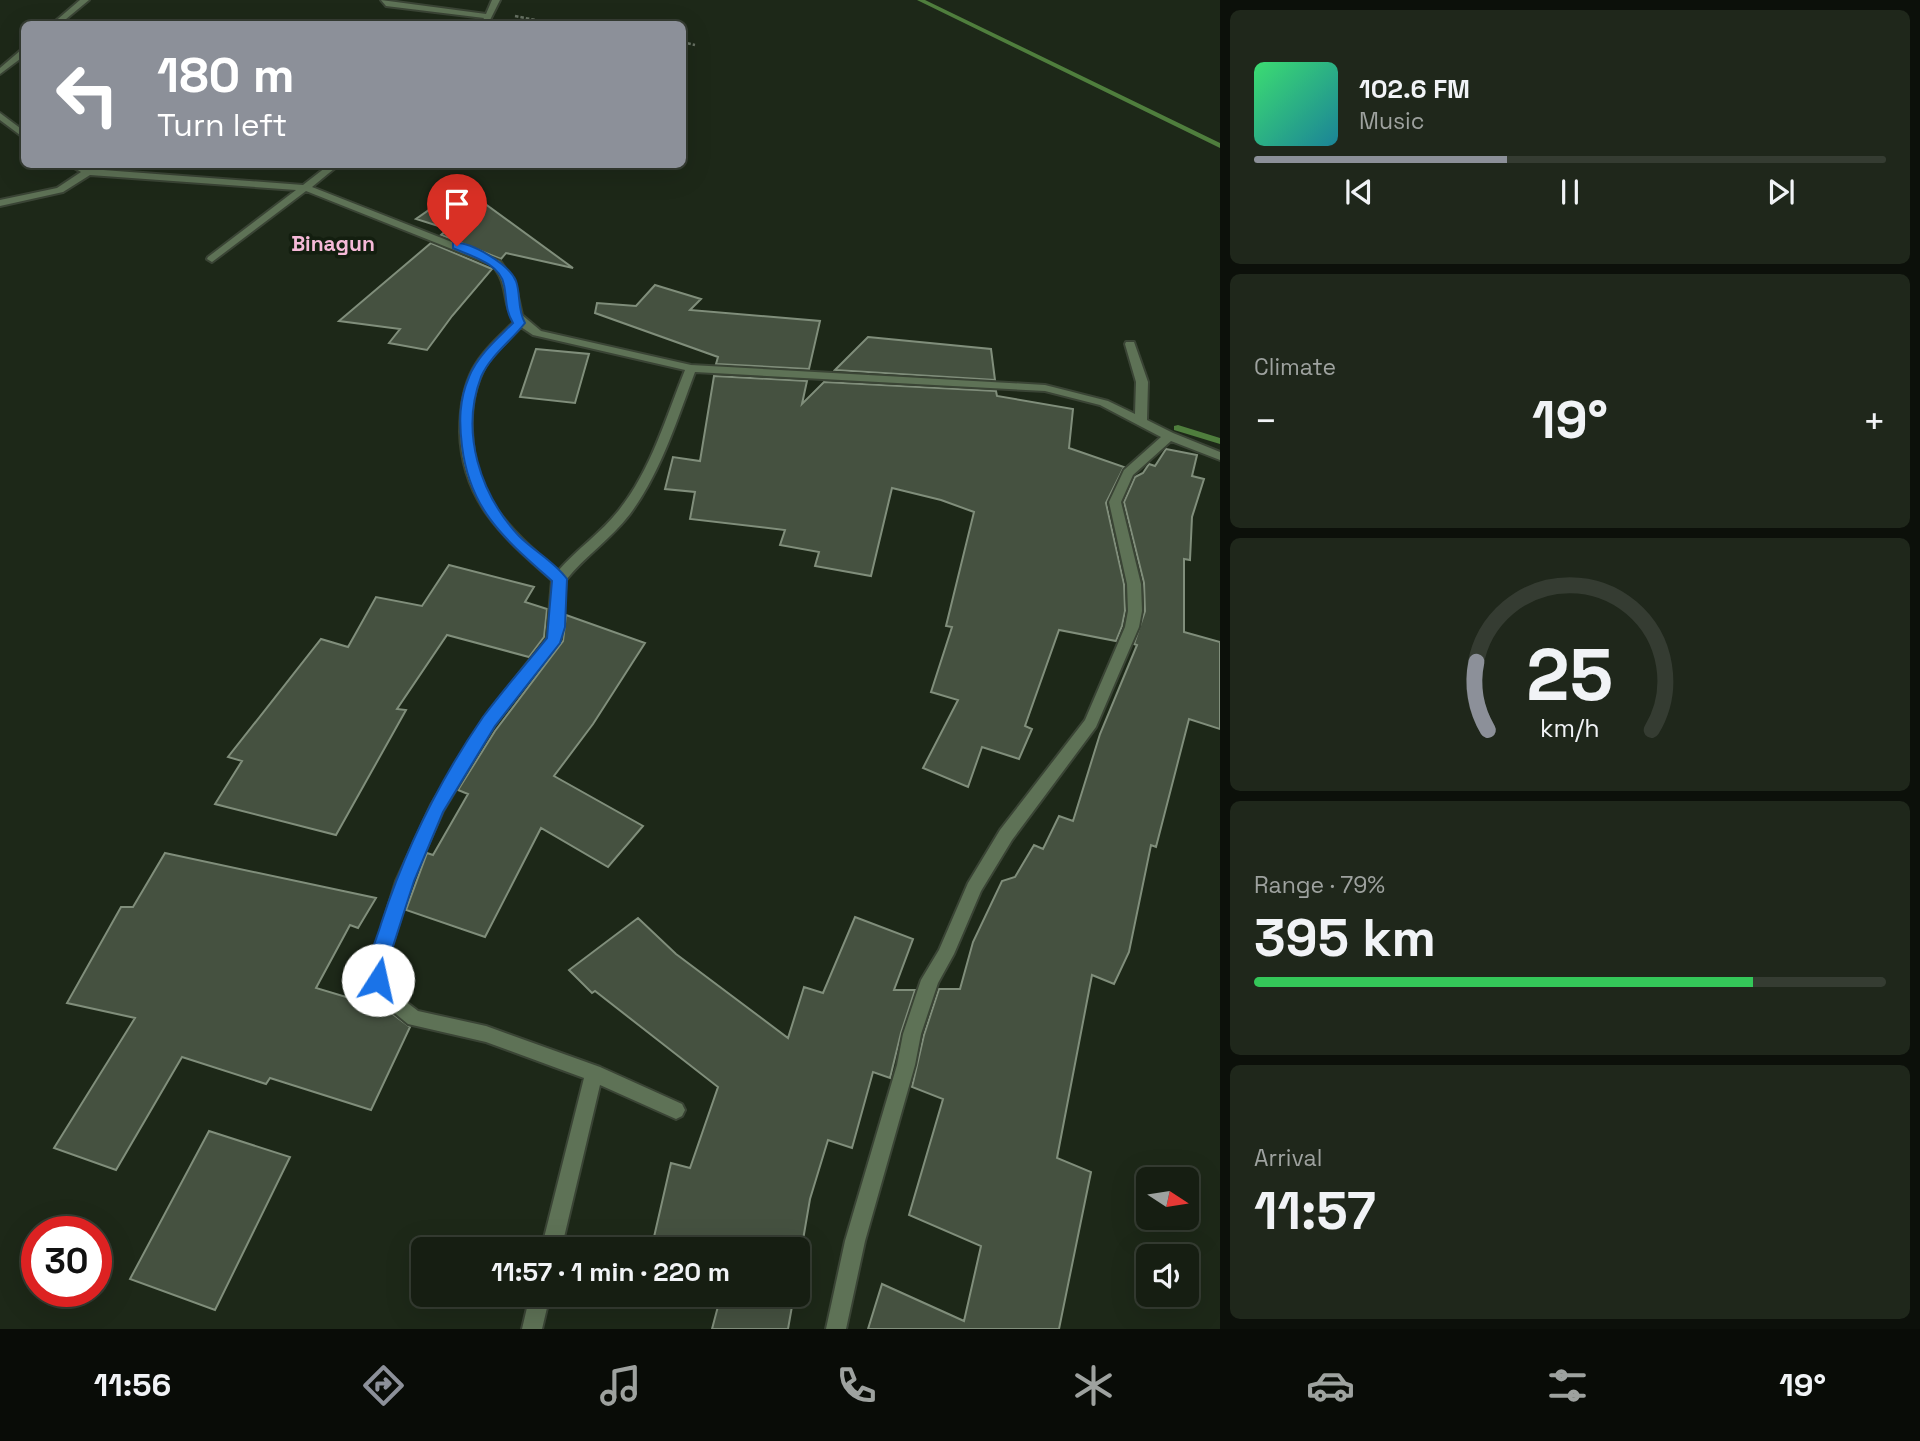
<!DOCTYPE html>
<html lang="en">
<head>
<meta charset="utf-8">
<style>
  :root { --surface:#161e12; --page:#1f271b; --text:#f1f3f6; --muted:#9ea29f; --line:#353c32; --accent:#8c9099 }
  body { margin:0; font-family:"Space Grotesk",sans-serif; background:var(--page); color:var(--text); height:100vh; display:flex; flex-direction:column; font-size:26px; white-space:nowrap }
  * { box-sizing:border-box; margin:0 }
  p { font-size:23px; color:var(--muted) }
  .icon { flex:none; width:38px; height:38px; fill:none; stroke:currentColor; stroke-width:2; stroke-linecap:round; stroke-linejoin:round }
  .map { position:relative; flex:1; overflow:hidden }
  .drawer { display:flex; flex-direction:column; gap:10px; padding:10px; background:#0c100a; width:700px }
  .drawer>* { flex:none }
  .banner { position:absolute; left:21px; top:21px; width:665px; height:147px; border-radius:10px; box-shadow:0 7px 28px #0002,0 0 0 2px var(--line); background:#8c9099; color:#fff; overflow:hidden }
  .needle { width:46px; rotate:102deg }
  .buttons { position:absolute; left:1136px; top:1167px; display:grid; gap:14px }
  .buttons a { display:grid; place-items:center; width:63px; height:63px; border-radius:10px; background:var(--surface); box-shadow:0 7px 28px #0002,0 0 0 2px var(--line); font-size:35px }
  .speed { position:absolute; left:21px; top:1216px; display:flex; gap:14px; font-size:35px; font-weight:700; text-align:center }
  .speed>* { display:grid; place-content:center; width:91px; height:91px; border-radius:50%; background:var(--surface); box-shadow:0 7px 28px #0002,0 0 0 2px var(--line); line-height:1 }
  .speed .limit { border:10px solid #d22; background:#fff; color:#111 }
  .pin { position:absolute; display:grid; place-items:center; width:60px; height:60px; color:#fff; margin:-72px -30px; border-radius:50% 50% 50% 0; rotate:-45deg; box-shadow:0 0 7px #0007 }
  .pin .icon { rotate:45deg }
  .me { position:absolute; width:77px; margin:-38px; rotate:10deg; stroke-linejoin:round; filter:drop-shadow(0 0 5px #0008) }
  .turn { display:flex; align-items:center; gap:24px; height:147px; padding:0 21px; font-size:32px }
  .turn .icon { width:91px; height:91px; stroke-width:2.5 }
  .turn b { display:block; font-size:49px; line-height:60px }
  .big { font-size:52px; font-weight:700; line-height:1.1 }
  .drawer .card { flex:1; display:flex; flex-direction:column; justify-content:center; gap:10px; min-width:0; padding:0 24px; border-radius:10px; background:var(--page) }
  .drawer .dial { align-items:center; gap:0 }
  .dial svg { height:182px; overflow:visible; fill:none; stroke:var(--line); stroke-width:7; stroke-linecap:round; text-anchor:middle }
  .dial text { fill:var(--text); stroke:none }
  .song { display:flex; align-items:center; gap:21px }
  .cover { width:84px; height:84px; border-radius:10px; background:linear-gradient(135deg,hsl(140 70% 55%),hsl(190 70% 35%)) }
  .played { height:7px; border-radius:4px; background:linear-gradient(90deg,var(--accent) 40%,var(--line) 40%) }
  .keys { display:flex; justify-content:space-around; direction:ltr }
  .heat { display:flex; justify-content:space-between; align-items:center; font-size:38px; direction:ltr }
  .charge { height:10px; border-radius:5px; background:linear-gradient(90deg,#34c759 79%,var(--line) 0) }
  .trip { position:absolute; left:411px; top:1237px; width:399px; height:70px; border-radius:10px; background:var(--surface); box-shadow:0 7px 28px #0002,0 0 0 2px var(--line); font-weight:700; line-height:70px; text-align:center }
  .tab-bar { display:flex; height:112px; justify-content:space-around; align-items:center; background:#090c07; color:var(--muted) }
  .tab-bar .icon { width:49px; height:49px }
  .tab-bar .active { color:var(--accent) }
  .tab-bar b { font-size:32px; color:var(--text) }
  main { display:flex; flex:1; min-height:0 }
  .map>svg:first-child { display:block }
</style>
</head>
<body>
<main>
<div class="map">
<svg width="1220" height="1329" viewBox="0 0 1220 1329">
  <rect width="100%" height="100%" fill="#1d2818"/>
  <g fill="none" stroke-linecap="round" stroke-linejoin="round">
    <path fill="#4f7e3d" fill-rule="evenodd" d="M 917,0 L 925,0 L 1220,143 L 1220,148 Z
      M 1178,425 L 1220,438 L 1220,444 L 1174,430 L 1174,426 Z"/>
  </g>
  <path fill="#455140" stroke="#808e7b" stroke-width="2" d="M 462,187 L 573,268 L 506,253 L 501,259 L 441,235 L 448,229 L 416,219 Z
    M 431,243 L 492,269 L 452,316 L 427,350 L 389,343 L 400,329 L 339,321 Z
    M 655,285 L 701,299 L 690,310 L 820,321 L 809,369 L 716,364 L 718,357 L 595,313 L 597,303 L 636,306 Z
    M 868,337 L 991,349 L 995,380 L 835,370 Z
    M 536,349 L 589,354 L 575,403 L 520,397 Z
    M 714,376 L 807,381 L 802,404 L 824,382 L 996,391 L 997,396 L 1073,409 L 1069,448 L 1124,467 L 1106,503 L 1124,584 L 1125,611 L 1122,626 L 1116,641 L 1059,630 L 1025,726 L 1032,729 L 1019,759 L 982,747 L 968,787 L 923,768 L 958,700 L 931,692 L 952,627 L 946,626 L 974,512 L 941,500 L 892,488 L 871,576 L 815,566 L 819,552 L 780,545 L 785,530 L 690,519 L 695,492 L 665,489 L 673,457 L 700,461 Z
    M 1166,449 L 1197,455 L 1192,476 L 1204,479 L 1192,517 L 1190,560 L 1184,559 L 1184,632 L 1220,642 L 1220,729 L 1189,719 L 1156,847 L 1151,845 L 1129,952 L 1114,984 L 1092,975 L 1057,1158 L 1091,1172 L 1059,1329 L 868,1329 L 882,1284 L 964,1321 L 981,1246 L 909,1215 L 943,1099 L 912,1087 L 924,1035 L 939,989 L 960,989 L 973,942 L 1002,881 L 1015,877 L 1034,845 L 1043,849 L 1059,816 L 1073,821 L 1100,734 L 1137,645 L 1134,644 L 1145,611 L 1144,583 L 1124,502 L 1135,477 L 1143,473 L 1149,464 L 1155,466 Z
    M 449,565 L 534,587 L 525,602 L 547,609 L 544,637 L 529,657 L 447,635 L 397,709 L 406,710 L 336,835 L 215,804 L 242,761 L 228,757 L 321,639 L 348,647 L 376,597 L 422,606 Z
    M 566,615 L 645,643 L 593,724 L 554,776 L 643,826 L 608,867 L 541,828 L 485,937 L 406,910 L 427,853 L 433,855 L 468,794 L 458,790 L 495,731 L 563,641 Z
    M 165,853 L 376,898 L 358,928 L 350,925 L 316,988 L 386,1009 L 410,1027 L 371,1110 L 270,1078 L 266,1084 L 182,1057 L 116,1170 L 54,1148 L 135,1018 L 67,1003 L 121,907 L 133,907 Z
    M 855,917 L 913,939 L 894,990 L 915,990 L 901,1033 L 890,1078 L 873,1072 L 852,1148 L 828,1140 L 810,1199 L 798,1269 L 798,1250 L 651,1250 L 671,1163 L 690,1168 L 718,1087 L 595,991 L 592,993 L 569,970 L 638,918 L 676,954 L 788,1038 L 804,987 L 823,993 Z
    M 209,1131 L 290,1157 L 215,1310 L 130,1279 Z
    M 721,1295 L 794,1295 L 788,1329 L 712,1329 Z"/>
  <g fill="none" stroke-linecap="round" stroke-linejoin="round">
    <g stroke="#3a4435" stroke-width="4">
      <path id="street" d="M 80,0 L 89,0 L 60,24 L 52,24 Z
        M 381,0 L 486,14 L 492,0 L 500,0 L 488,24 L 481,23 L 484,18 L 386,6 Z
        M 21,50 L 24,50 L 24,56 L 0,74 L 0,68 Z
        M 0,113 L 24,131 L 24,138 L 0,120 Z
        M 68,164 L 80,164 L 90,169 L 303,185 L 330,164 L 340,164 L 312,187 L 500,261 L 515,283 L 522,315 L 541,331 L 691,365 L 1045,385 L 1108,401 L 1135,414 L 1136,382 L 1125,344 L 1126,342 L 1134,342 L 1148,382 L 1147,420 L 1173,433 L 1220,452 L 1220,460 L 1171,441 L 1133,475 L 1121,502 L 1141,584 L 1142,611 L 1139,627 L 1096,727 L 1012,840 L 981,891 L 954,954 L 938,983 L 921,1034 L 915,1065 L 865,1241 L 846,1329 L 826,1329 L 845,1241 L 897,1065 L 903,1034 L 921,980 L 939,950 L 968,883 L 1000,830 L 1085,720 L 1125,627 L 1128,611 L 1127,584 L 1109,502 L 1124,470 L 1161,437 L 1100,405 L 1045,391 L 695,372 C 677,420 661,472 630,514 C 611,539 585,556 566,580 L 561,639 L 494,726 L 443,811 L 412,881 L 387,962 L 387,980 L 392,991 L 418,1011 L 486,1026 L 600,1067 L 682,1104 L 685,1110 L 682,1116 L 676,1119 L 600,1085 L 561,1250 L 541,1250 L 584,1078 L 486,1042 L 408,1024 L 380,1001 L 369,980 L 371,962 L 396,881 L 431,805 L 484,718 L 547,638 L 552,580 C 503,537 462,502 460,432 C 460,411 463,388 473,369 C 483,350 500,336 515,321 C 501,303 510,285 492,265 L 306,191 L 212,262 L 207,259 L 208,257 L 296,190 L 90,175 L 63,192 L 0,206 L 0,200 L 57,188 L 81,172 ZM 521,327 L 533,335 L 685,370 C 666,417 651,470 619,510 C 601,533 577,549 558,571 C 510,529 474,499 472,430 C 471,409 475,386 485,367 C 494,352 509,340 521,327 Z
        M 530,1295 L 550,1295 L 542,1329 L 522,1329 Z"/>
    </g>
    <path stroke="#677163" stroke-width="2.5" stroke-dasharray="3.5 2" stroke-linecap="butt" d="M 515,16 L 556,24
      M 682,42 L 695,45"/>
    <use href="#street" fill="#5e7256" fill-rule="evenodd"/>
  </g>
  <path fill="#1a73e8" stroke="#114b97" stroke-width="2" d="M 453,243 C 470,241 509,264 516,281 C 521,295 517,309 525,323 C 511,341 490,356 481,377 C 460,432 480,494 519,536 C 534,551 555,562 567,579 L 565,627 L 560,643 L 495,726 L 443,812 L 414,881 L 388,962 L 385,986 L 378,988 L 371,986 C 362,967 376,942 381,924 C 405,850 439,781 483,717 C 503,690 526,664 547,638 L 552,581 C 505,539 470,511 462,446 C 459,422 459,400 469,377 C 477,356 497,339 513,323 C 505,310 507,299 504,285 C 500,263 470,256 453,248 Z"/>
  <g text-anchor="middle" stroke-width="7" stroke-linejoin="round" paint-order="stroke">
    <g font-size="21" font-weight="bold" fill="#f6b9d8" stroke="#131e0f">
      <text x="333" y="251">Binagun</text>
    </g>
  </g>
</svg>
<div class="buttons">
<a><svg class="needle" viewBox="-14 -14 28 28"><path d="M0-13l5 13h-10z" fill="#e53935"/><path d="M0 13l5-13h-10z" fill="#9ea29f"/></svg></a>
<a><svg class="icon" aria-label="sound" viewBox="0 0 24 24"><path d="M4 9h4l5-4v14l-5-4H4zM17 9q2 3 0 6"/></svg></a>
</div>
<div class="speed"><div class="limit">30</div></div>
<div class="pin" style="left:457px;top:246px;background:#d93025"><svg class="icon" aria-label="arrive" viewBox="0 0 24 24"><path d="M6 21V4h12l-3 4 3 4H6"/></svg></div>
<svg class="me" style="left:378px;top:980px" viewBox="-20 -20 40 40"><circle r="19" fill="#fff"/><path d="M0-13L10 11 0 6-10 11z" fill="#1a73e8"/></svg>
<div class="trip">11:57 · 1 min · 220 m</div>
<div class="banner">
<div class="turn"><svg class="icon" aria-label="left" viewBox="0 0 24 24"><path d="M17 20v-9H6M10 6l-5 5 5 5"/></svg><div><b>180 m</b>Turn left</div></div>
</div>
</div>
<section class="drawer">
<div class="card">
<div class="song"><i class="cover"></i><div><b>102.6 FM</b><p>Music</p></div></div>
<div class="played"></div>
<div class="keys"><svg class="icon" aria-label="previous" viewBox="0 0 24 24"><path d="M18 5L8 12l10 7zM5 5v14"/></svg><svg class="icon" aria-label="pause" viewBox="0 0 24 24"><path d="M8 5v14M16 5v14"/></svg><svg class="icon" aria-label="next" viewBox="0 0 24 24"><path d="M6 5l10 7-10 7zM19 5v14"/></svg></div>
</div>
<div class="card"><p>Climate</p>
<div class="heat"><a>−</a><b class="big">19°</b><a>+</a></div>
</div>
<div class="card dial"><svg viewBox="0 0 100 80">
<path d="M14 69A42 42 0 1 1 86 69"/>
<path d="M14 69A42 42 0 0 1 9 39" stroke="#8c9099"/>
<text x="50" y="56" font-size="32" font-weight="700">25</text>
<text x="50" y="72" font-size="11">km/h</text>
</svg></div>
<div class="card"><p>Range · 79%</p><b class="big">395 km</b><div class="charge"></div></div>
<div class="card"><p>Arrival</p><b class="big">11:57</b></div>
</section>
</main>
<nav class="tab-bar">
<b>11:56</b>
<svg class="icon active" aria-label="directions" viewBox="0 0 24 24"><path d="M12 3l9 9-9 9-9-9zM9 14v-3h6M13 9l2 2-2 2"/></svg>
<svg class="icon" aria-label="music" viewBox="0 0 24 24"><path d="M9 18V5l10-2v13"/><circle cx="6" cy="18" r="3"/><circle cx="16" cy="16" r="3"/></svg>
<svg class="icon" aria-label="phone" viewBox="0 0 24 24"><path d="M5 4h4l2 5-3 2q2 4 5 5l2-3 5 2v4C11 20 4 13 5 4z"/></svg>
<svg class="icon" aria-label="climate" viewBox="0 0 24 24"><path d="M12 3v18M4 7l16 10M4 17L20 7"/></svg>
<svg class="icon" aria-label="car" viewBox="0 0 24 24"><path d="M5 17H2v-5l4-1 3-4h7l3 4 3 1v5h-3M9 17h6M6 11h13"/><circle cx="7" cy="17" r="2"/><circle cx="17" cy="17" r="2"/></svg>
<svg class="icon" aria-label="filters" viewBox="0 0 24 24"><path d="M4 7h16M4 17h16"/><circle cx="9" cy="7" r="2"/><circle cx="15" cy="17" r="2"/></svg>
<b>19°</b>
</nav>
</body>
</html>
